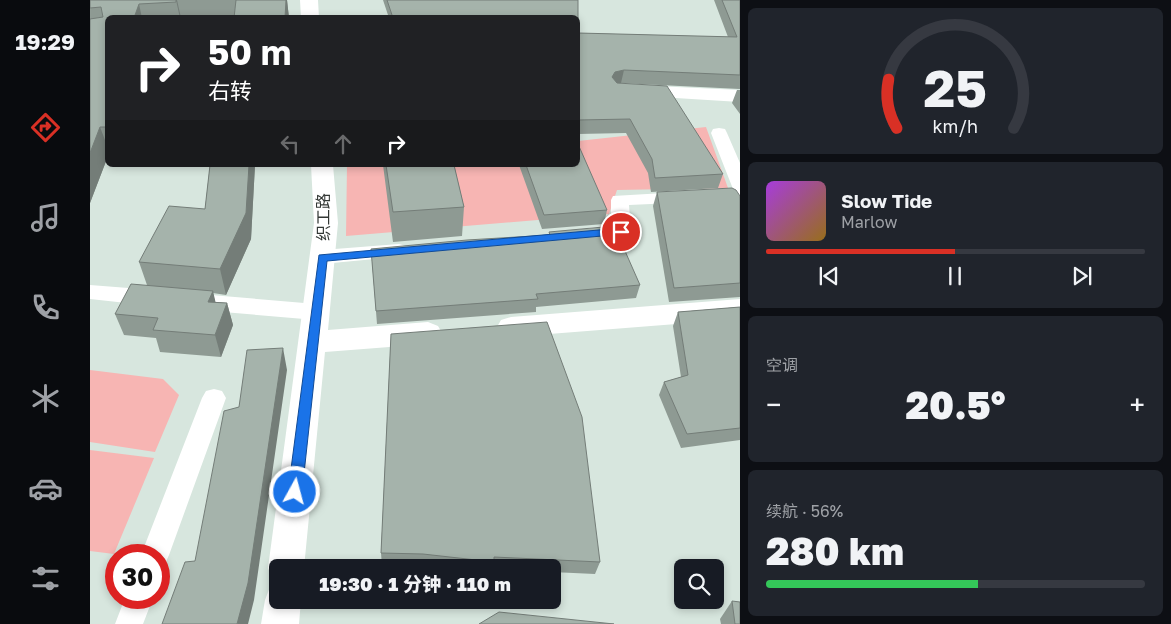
<!DOCTYPE html>
<html lang="zh">
<head>
<meta charset="utf-8">
<style>
  :root { --surface:#171b24; --page:#20242c; --text:#f1f3f6; --muted:#9ea1a6; --line:#363941; --accent:#d93025 }
  body { margin:0; font-family:"Golos Text","Noto Sans SC",sans-serif; background:var(--page); color:var(--text); height:100vh; display:flex; flex-direction:column; font-size:19px; white-space:nowrap }
  * { box-sizing:border-box; margin:0 }
  p { font-size:16px; color:var(--muted) }
  .icon { flex:none; width:28px; height:28px; fill:none; stroke:currentColor; stroke-width:2; stroke-linecap:round; stroke-linejoin:round }
  .map { position:relative; flex:1; overflow:hidden }
  .side { display:flex; flex-direction:column; gap:8px; padding:8px; background:#0d0f14; width:431px }
  .side>* { flex:none }
  .hud { position:absolute; left:15px; top:15px; width:475px; height:152px; border-radius:8px; box-shadow:0 2px 8px #0003; background:#202124; color:#fff; overflow:hidden }
  .controls { position:absolute; left:584px; top:559px; display:grid; gap:10px }
  .controls a { display:grid; place-items:center; width:50px; height:50px; border-radius:8px; background:var(--surface); box-shadow:0 2px 8px #0003; font-size:25px }
  .speed { position:absolute; left:15px; top:544px; display:flex; gap:10px; font-size:25px; font-weight:700; text-align:center }
  .speed>* { display:grid; place-content:center; width:65px; height:65px; border-radius:50%; background:var(--surface); box-shadow:0 2px 8px #0003; line-height:1 }
  .speed .limit { border:8px solid #d22; background:#fff; color:#111 }
  .pin { position:absolute; display:grid; place-items:center; width:42px; height:42px; color:#fff; margin:-21px; border:2px solid #fff; border-radius:50%; box-shadow:0 1px 5px #0007 }
  .me { position:absolute; width:55px; margin:-28px; rotate:7deg; stroke-linejoin:round; filter:drop-shadow(0 0 4px #0008) }
  .turn { display:flex; align-items:center; gap:18px; height:105px; padding:0 20px; font-size:22px }
  .turn .icon { width:65px; height:65px; stroke-width:2.5 }
  .turn b { display:block; font-size:35px; line-height:42px }
  .lanes { display:flex; align-items:center; height:48px; padding:0 20px; background:#0003; justify-content:center; gap:25px; direction:ltr }
  .lanes .off { opacity:.35 }
  .big { font-size:38px; font-weight:800; line-height:1.1 }
  .side .card { flex:1; display:flex; flex-direction:column; justify-content:center; gap:8px; min-width:0; padding:0 18px; border-radius:8px; background:var(--page) }
  .side .dial { align-items:center; gap:0 }
  .dial svg { height:130px; overflow:visible; fill:none; stroke:var(--line); stroke-width:7; stroke-linecap:round; text-anchor:middle }
  .dial text { fill:var(--text); stroke:none }
  .song { display:flex; align-items:center; gap:15px }
  .cover { width:60px; height:60px; border-radius:8px; background:linear-gradient(135deg,hsl(280 70% 55%),hsl(40 70% 35%)) }
  .played { height:5px; border-radius:2px; background:linear-gradient(90deg,var(--accent) 50%,var(--line) 50%) }
  .keys { display:flex; justify-content:space-around; direction:ltr }
  .heat { display:flex; justify-content:space-between; align-items:center; font-size:28px; direction:ltr }
  .charge { height:8px; border-radius:4px; background:linear-gradient(90deg,#34c759 56%,var(--line) 0) }
  .trip { position:absolute; left:179px; top:559px; width:292px; height:50px; border-radius:8px; background:var(--surface); box-shadow:0 2px 8px #0003; font-weight:800; line-height:50px; text-align:center }
  main { display:flex; flex:1; min-height:0 }
  .menu { display:flex; flex-direction:column; width:90px; justify-content:space-around; align-items:center; background:#090b0e; color:var(--muted) }
  .menu .icon { width:35px; height:35px }
  .menu .selected { color:var(--accent) }
  .menu b { font-size:22px; color:var(--text) }
  .map>svg:first-child { display:block }
</style>
</head>
<body>
<main>
<nav class="menu">
<b>19:29</b>
<svg class="icon selected" aria-label="directions" viewBox="0 0 24 24"><path d="M12 3l9 9-9 9-9-9zM9 14v-3h6M13 9l2 2-2 2"/></svg>
<svg class="icon" aria-label="music" viewBox="0 0 24 24"><path d="M9 18V5l10-2v13"/><circle cx="6" cy="18" r="3"/><circle cx="16" cy="16" r="3"/></svg>
<svg class="icon" aria-label="phone" viewBox="0 0 24 24"><path d="M5 4h4l2 5-3 2q2 4 5 5l2-3 5 2v4C11 20 4 13 5 4z"/></svg>
<svg class="icon" aria-label="climate" viewBox="0 0 24 24"><path d="M12 3v18M4 7l16 10M4 17L20 7"/></svg>
<svg class="icon" aria-label="car" viewBox="0 0 24 24"><path d="M5 17H2v-5l4-1 3-4h7l3 4 3 1v5h-3M9 17h6M6 11h13"/><circle cx="7" cy="17" r="2"/><circle cx="17" cy="17" r="2"/></svg>
<svg class="icon" aria-label="filters" viewBox="0 0 24 24"><path d="M4 7h16M4 17h16"/><circle cx="9" cy="7" r="2"/><circle cx="15" cy="17" r="2"/></svg>
</nav>
<div class="map">
<svg width="650" height="624" viewBox="0 0 650 624">
  <rect width="100%" height="100%" fill="#d7e6de"/>
  <path fill="#f7b5b3" d="M 616,127 L 638,188 L 527,190 L 519,214 L 256,236 L 257,165 L 488,165 L 488,141 Z
    M 0,370 L 73,379 L 89,395 L 65,452 L 0,442 Z
    M 0,450 L 64,458 L 24,554 L 0,551 Z"/>
  <g fill="none" stroke-linecap="round" stroke-linejoin="round">
    <path fill="#fff" fill-rule="evenodd" d="M 629,128 L 635,129 L 637,133 L 650,163 L 650,200 L 539,205 L 541,231 L 538,236 L 497,240 L 490,239 L 487,234 L 490,229 L 521,225 L 521,200 L 523,196 L 643,189 L 621,133 L 623,129 Z
      M 309,244 L 316,246 L 319,251 L 316,256 L 232,264 L 225,262 L 222,257 L 225,252 L 232,250 Z
      M 0,285 L 64,290 L 71,293 L 74,298 L 71,303 L 64,306 L 0,299 Z
      M 109,294 L 226,304 L 234,307 L 237,312 L 234,317 L 226,320 L 109,310 L 102,307 L 98,302 L 102,297 Z
      M 124,389 L 132,391 L 136,398 L 79,555 L 75,564 L 69,566 L 69,555 L 51,555 L 112,398 L 116,391 Z
      M 35,598 L 63,598 L 53,624 L 25,624 Z"/>
    <path fill="#fff" fill-rule="evenodd" d="M 210,0 L 228,0 L 229,18 L 211,18 Z
      M 544,85 L 650,90 L 650,102 L 537,95 L 534,91 L 537,87 Z
      M 221,165 L 243,165 L 248,223 L 238,330 L 338,322 L 348,326 L 352,333 L 348,340 L 338,344 L 235,352 L 214,568 L 188,568 L 188,582 L 183,580 L 178,568 L 224,223 Z
      M 650,299 L 650,319 L 421,337 L 411,334 L 407,327 L 411,320 L 421,317 Z
      M 188,584 L 188,600 L 211,600 L 209,624 L 171,624 L 175,600 L 180,587 Z"/>
  </g>
  <path fill="#8e9a93" d="M 0,0 L 197,0 L 199,18 L 18,18 L 18,156 L 0,203 Z
    M 293,0 L 488,0 L 488,33 L 638,37 L 624,0 L 650,0 L 650,89 L 530,83 L 633,174 L 628,188 L 561,192 L 558,173 L 536,133 L 488,134 L 488,18 L 299,18 Z
    M 647,90 L 650,90 L 650,114 L 642,103 Z
    M 120,165 L 165,165 L 161,239 L 136,295 L 123,293 L 125,302 L 137,303 L 143,325 L 131,357 L 70,352 L 66,338 L 34,335 L 25,314 L 57,285 L 49,262 L 115,209 Z
    M 293,165 L 364,165 L 374,207 L 372,236 L 303,242 Z
    M 429,165 L 488,165 L 517,210 L 514,224 L 452,229 Z
    M 567,192 L 650,196 L 650,297 L 579,302 L 563,206 Z
    M 459,232 L 550,285 L 546,298 L 446,307 L 446,312 L 287,324 L 281,249 L 459,235 Z
    M 650,307 L 650,440 L 591,448 L 569,395 L 574,382 L 591,377 L 583,326 L 588,312 Z
    M 301,334 L 510,562 L 505,574 L 462,572 L 462,568 L 344,568 L 333,566 L 292,566 L 291,553 Z
    M 642,601 L 650,624 L 631,624 L 630,619 Z"/>
  <path fill="#747d78" d="M 86,0 L 87,0 L 91,18 L 90,18 Z
    M 196,0 L 197,0 L 199,18 L 195,18 Z
    M 49,4 L 52,18 L 44,18 Z
    M 534,70 L 531,83 L 522,86 L 522,77 L 525,72 Z
    M 10,127 L 18,148 L 18,156 L 0,203 L 0,153 Z
    M 159,165 L 165,165 L 161,239 L 136,295 L 130,269 Z
    M 123,291 L 128,313 L 118,302 Z
    M 137,303 L 143,325 L 131,357 L 125,335 Z
    M 193,348 L 197,370 L 164,600 L 158,624 L 147,624 Z"/>
  <path fill="#a5b3ab" stroke="#747d78" d="M 0,0 L 86,0 L 86,2 L 49,4 L 44,18 L 18,18 L 18,127 L 10,127 L 0,153 L 0,19 L 13,17 L 11,7 L 0,8 Z
    M 146,0 L 196,0 L 195,18 L 144,18 Z
    M 297,0 L 488,0 L 488,33 L 647,37 L 632,0 L 650,0 L 650,75 L 534,70 L 525,72 L 522,77 L 527,83 L 577,86 L 633,174 L 565,178 L 562,159 L 540,119 L 488,120 L 488,18 L 303,18 Z
    M 488,144 L 517,210 L 454,215 L 436,165 L 488,165 Z
    M 120,165 L 159,165 L 156,213 L 130,269 L 49,262 L 79,206 L 115,209 Z
    M 296,165 L 364,165 L 374,207 L 303,212 Z
    M 642,188 L 646,190 L 650,196 L 650,283 L 584,288 L 567,192 Z
    M 524,226 L 550,285 L 446,294 L 448,299 L 286,311 L 281,249 L 377,240 L 460,235 L 459,232 Z
    M 41,284 L 123,291 L 118,302 L 137,303 L 125,335 L 63,330 L 68,318 L 25,314 Z
    M 650,307 L 650,428 L 597,434 L 574,382 L 598,375 L 588,312 Z
    M 457,322 L 492,417 L 510,562 L 404,557 L 404,562 L 333,554 L 291,553 L 301,334 Z
    M 193,348 L 158,583 L 147,624 L 72,624 L 95,562 L 105,561 L 134,411 L 149,407 L 157,350 Z
    M 642,601 L 650,602 L 650,624 L 645,624 Z
    M 409,612 L 524,624 L 389,624 Z"/>
  <path fill="#1a73e8" stroke="#114b97" d="M 531,228 L 534,229 L 534,234 L 237,261 L 212,492 L 210,497 L 205,498 L 200,497 L 198,492 L 229,255 Z"/>
  <g text-anchor="middle" stroke-width="4" stroke-linejoin="round" paint-order="stroke">
    <g font-size="16" fill="#323734" stroke="#fff">
      <text transform="translate(233 217) rotate(-90)" y="6">织工路</text>
    </g>
  </g>
</svg>
<div class="controls">
<a><svg class="icon" aria-label="search" viewBox="0 0 24 24"><circle cx="10" cy="10" r="6"/><path d="M15 15l6 6"/></svg></a>
</div>
<div class="speed"><div class="limit">30</div></div>
<div class="pin" style="left:531px;top:232px;background:#d93025"><svg class="icon" aria-label="arrive" viewBox="0 0 24 24"><path d="M6 21V4h12l-3 4 3 4H6"/></svg></div>
<svg class="me" style="left:205px;top:492px" viewBox="-20 -20 40 40"><circle r="17" fill="#1a73e8" stroke="#fff" stroke-width="3"/><path d="M0-11L8 9 0 5-8 9z" fill="#fff"/></svg>
<div class="trip">19:30 · 1 分钟 · 110 m</div>
<div class="hud">
<div class="turn"><svg class="icon" aria-label="right" viewBox="0 0 24 24"><path d="M7 20v-9h11M14 6l5 5-5 5"/></svg><div><b>50 m</b>右转</div></div>
<div class="lanes"><svg class="icon off" aria-label="left" viewBox="0 0 24 24"><path d="M17 20v-9H6M10 6l-5 5 5 5"/></svg><svg class="icon off" aria-label="ahead" viewBox="0 0 24 24"><path d="M12 20V5M6 11l6-6 6 6"/></svg><svg class="icon" aria-label="right" viewBox="0 0 24 24"><path d="M7 20v-9h11M14 6l5 5-5 5"/></svg></div>
</div>
</div>
<section class="side">
<div class="card dial"><svg viewBox="0 0 100 80">
<path d="M14 69A42 42 0 1 1 86 69"/>
<path d="M14 69A42 42 0 0 1 9 39" stroke="#d93025"/>
<text x="50" y="56" font-size="32" font-weight="700">25</text>
<text x="50" y="72" font-size="11">km/h</text>
</svg></div>
<div class="card">
<div class="song"><i class="cover"></i><div><b>Slow Tide</b><p>Marlow</p></div></div>
<div class="played"></div>
<div class="keys"><svg class="icon" aria-label="previous" viewBox="0 0 24 24"><path d="M18 5L8 12l10 7zM5 5v14"/></svg><svg class="icon" aria-label="pause" viewBox="0 0 24 24"><path d="M8 5v14M16 5v14"/></svg><svg class="icon" aria-label="next" viewBox="0 0 24 24"><path d="M6 5l10 7-10 7zM19 5v14"/></svg></div>
</div>
<div class="card"><p>空调</p>
<div class="heat"><a>−</a><b class="big">20.5°</b><a>+</a></div>
</div>
<div class="card"><p>续航 · 56%</p><b class="big">280 km</b><div class="charge"></div></div>
</section>
</main>
</body>
</html>
